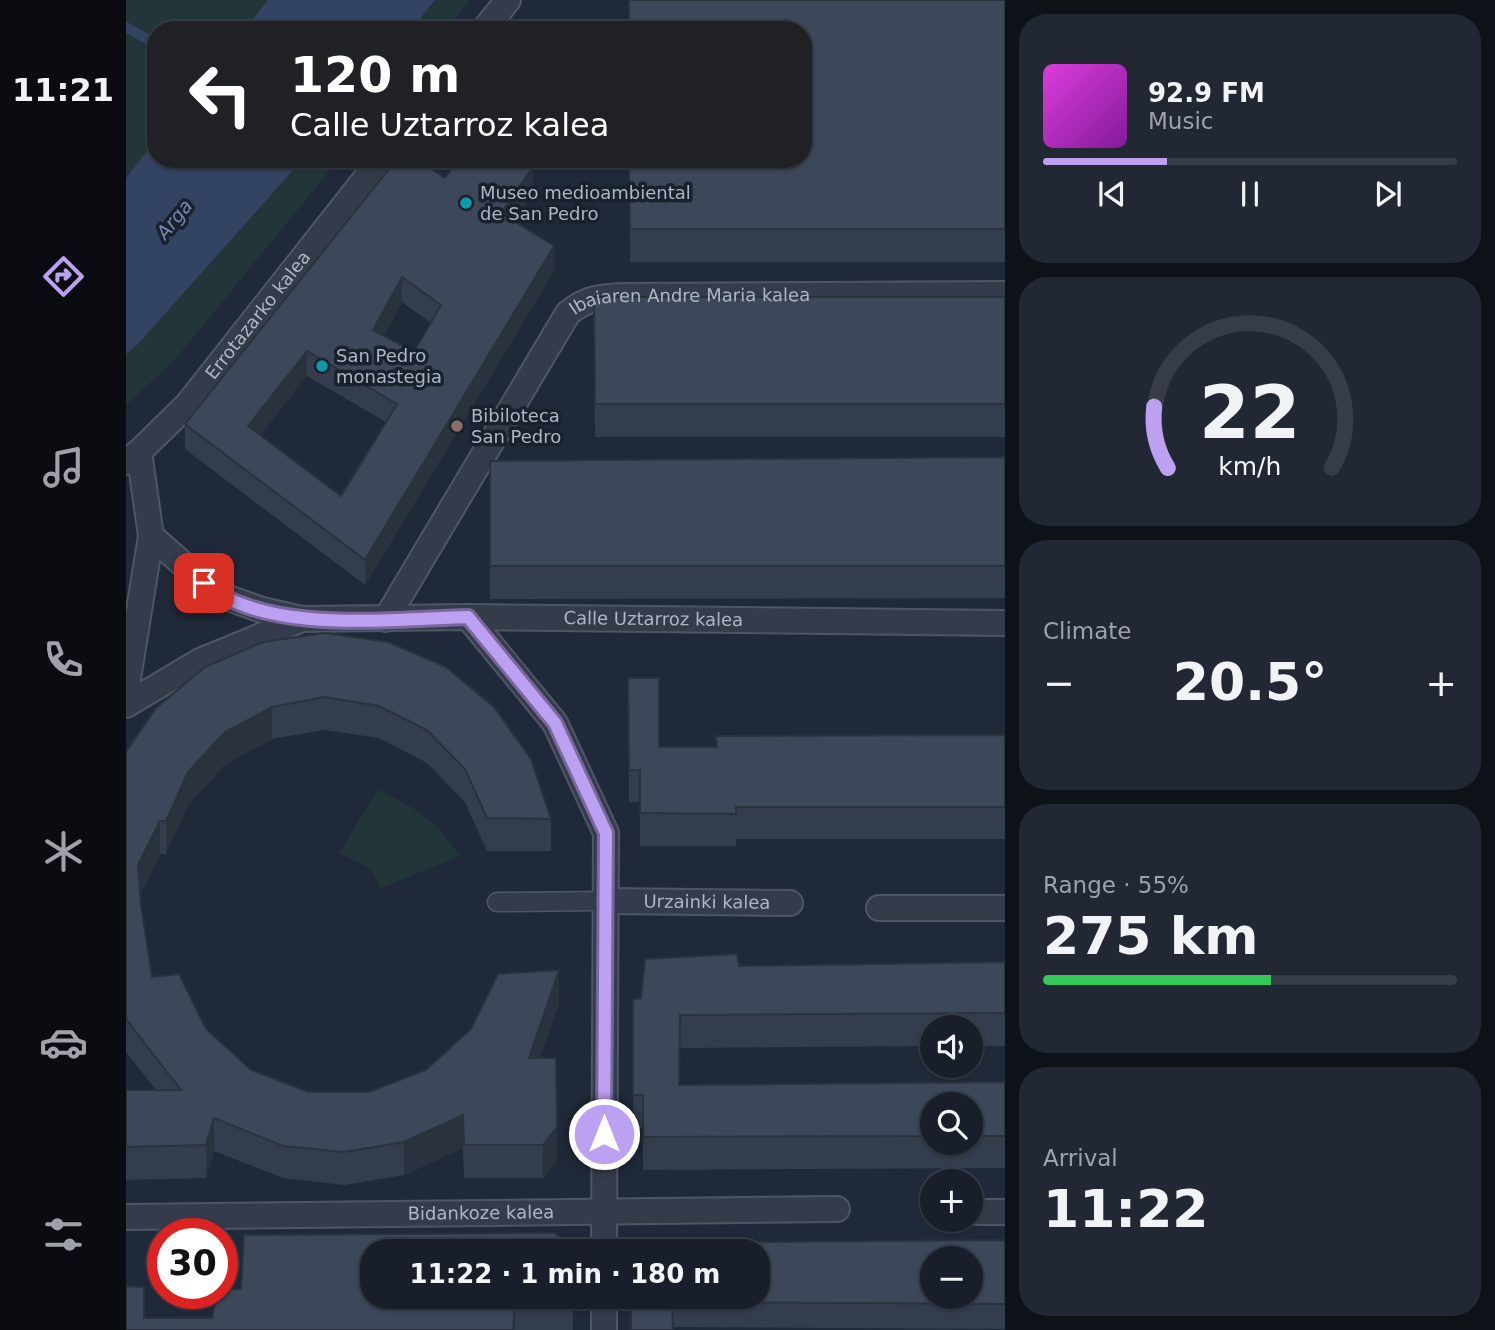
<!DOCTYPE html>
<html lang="en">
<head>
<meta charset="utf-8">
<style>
  :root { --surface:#181f2b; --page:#212733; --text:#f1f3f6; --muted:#9fa2a9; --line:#363d47; --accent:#bca0f2 }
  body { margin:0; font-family:"DejaVu Sans",sans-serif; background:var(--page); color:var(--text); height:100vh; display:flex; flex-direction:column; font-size:26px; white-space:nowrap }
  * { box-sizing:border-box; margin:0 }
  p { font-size:23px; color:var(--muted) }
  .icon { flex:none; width:38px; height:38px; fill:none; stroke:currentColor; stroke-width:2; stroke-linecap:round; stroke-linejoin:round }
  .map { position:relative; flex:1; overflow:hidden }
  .details { display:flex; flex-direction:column; gap:14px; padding:14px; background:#0d1118; width:490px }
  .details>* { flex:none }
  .hud { position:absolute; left:21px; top:21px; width:665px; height:147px; border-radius:28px; box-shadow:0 2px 5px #0004,0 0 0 2px var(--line); background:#202124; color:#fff; overflow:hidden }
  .controls { position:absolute; left:794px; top:1015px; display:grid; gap:14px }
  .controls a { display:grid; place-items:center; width:63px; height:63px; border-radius:50%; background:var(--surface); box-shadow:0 2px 5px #0004,0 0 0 2px var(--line); font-size:35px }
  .speed { position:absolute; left:21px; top:1218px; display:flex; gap:14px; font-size:35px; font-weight:700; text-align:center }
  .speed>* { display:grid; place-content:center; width:91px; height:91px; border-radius:50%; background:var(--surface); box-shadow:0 2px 5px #0004,0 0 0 2px var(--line); line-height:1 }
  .speed .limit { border:10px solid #d22; background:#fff; color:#111 }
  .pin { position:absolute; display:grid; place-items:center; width:60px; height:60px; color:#fff; margin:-30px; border-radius:14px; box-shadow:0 4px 10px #0006 }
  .me { position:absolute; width:77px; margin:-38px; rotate:0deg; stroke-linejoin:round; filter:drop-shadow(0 0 5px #0008) }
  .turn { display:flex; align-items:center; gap:24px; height:147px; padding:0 28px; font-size:32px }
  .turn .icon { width:91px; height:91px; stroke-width:2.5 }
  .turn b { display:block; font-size:49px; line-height:60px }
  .big { font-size:52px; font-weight:700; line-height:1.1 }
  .details .card { flex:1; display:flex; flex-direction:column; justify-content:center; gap:10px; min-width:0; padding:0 24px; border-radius:28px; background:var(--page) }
  .details .dial { align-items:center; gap:0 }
  .dial svg { height:182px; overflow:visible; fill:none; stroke:var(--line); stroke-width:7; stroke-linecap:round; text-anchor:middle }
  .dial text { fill:var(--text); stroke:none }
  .song { display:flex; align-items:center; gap:21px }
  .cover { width:84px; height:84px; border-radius:10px; background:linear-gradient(135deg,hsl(300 70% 55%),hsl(290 70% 35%)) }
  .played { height:7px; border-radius:4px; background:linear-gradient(90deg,var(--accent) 30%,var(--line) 30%) }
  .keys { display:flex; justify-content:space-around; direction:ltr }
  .heat { display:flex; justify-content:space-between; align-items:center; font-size:38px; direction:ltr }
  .charge { height:10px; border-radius:5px; background:linear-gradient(90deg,#34c759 55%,var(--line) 0) }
  .trip { position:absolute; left:234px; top:1239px; width:410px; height:70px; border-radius:28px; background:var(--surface); box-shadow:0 2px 5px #0004,0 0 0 2px var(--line); font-weight:700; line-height:70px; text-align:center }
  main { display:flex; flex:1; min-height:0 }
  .menu { display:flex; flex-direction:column; width:126px; justify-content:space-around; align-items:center; background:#0a0c11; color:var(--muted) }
  .menu .icon { width:49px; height:49px }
  .menu .selected { color:var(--accent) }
  .menu b { font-size:32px; color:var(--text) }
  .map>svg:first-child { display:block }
</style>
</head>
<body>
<main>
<nav class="menu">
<b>11:21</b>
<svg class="icon selected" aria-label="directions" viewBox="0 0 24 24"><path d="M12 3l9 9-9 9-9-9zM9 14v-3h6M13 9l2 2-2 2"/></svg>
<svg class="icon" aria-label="music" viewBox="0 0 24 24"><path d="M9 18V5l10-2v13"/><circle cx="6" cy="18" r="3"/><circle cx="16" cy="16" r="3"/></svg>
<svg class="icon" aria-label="phone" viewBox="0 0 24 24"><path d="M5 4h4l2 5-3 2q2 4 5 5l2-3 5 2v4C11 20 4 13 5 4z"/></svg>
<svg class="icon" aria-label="climate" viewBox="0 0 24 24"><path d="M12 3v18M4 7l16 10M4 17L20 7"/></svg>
<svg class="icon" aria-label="car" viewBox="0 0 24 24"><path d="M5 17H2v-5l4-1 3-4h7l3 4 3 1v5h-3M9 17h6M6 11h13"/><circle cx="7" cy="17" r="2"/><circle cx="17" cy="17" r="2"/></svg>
<svg class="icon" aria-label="filters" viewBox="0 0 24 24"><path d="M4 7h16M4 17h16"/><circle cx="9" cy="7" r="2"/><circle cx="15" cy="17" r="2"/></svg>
</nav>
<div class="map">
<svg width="879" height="1330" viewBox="0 0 879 1330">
  <rect width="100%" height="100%" fill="#202939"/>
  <path fill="#22363a" d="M 0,0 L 142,0 L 118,30 L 30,30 L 30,141 L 0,178 Z
    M 309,0 L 344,0 L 319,30 L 285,30 Z
    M 177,159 L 213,159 L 48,361 L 0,405 L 0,354 Z
    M 252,790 C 293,810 307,818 334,856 L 255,888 L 244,868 L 213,853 Z"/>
  <path fill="#334362" d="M 142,0 L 309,0 L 285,30 L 118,30 Z
    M 30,140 L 30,159 L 177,159 L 11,345 L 0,354 L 0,178 Z"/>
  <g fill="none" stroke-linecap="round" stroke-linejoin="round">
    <path stroke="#334362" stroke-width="10" d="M 0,27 L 30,44"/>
    <g stroke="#4e5664" stroke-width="21">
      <path id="pedestrian" d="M 371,902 L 479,901"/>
    </g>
    <g stroke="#4e5664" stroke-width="28">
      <g id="minor">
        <path d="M 358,30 L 382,0"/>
        <path id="s1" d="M 0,462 L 13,452 L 62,404 L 255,159"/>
        <path id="s2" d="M 25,536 L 91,594 L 136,610 L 176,619 L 342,617 L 879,623"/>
        <path d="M 342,617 L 429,723 L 480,833 L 478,1251"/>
        <path id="s3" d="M 260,619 L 442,313 C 461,298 473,297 498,296 L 879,294"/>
        <path d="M 0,691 L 25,536 L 13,452"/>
        <path d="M 0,705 L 74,661 L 176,619"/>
        <path id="s4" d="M 479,901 L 664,903"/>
        <path d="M 753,908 L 879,908"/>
        <path d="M 845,1212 L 879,1212"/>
        <path id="s5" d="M 0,1217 L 711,1209"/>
        <path d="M 478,1330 L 478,1297"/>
      </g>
    </g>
    <use href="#pedestrian" stroke="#343b4a" stroke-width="18"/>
    <use href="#minor" stroke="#343b4a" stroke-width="24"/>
  </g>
  <path fill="#343d4d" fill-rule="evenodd" d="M 879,0 L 879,262 L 504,262 L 503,159 Z
    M 319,178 L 407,192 L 388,221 L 428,271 L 239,585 L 59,449 L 59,424 ZM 276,302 L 305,323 L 288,352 L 258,336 ZM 181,376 L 260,422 L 215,496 L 134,435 Z
    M 468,297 L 879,297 L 879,437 L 469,437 Z
    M 879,457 L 879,598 L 364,599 L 364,461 Z
    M 199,633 L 425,819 L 425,851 L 361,851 L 339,802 L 301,763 L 253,738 L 199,730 L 146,739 L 99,765 L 62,805 L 40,854 L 34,854 L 14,895 L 15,905 L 26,977 L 80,1029 L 125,1070 L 183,1092 L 243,1092 L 300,1070 L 433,1003 L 414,1058 L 431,1160 L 417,1178 L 338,1178 L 337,1148 L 278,1175 L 218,1185 L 157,1178 L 88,1151 L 80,1178 L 0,1180 L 0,1090 L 30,1090 L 0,1052 L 0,752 Z
    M 502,678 L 533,747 L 590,747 L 879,735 L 879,839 L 610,839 L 610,846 L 514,846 L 514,802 L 503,802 Z
    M 879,962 L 879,1046 L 845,1046 L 845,1027 L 807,1027 L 807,1046 L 554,1048 L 554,1085 L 879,1082 L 879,1168 L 517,1170 L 517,1128 L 507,1128 L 507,1000 L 515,998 L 613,966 ZM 807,1104 L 845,1104 L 845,1143 L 807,1143 Z
    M 879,1240 L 879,1329 L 547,1327 L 505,1297 Z
    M 447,1297 L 447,1330 L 0,1330 L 18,1318 L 86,1318 Z"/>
  <path fill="#2a323e" d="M 407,167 L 407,192 L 375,238 L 375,213 Z
    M 428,246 L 428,271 L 239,585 L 239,560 Z
    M 276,277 L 276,302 L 247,355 L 247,330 Z
    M 181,351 L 181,376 L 122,451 L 122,426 Z
    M 146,707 L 146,739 L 99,765 L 62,805 L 40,854 L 40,821 L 62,772 L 99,732 Z
    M 34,821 L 34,854 L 12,898 L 12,865 Z
    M 433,970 L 433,1003 L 403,1090 L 403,1058 Z
    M 337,1115 L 337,1148 L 278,1175 L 278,1142 Z
    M 88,1118 L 88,1151 L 80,1178 L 80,1145 Z
    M 431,1127 L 431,1160 L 417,1178 L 417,1145 Z
    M 389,1300 L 389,1330 L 387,1330 Z"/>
  <path fill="#3c4759" stroke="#2a323e" stroke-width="2" fill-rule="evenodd" d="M 503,0 L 879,0 L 879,229 L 504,229 L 503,159 L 677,159 L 677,30 L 503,30 Z
    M 271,159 L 290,159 L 319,178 L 332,159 L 396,159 L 407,167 L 375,213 L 428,246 L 239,560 L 59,424 ZM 276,277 L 315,305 L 288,352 L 247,330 ZM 181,351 L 271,404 L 215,496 L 122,426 Z
    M 468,297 L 879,297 L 879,404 L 469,404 Z
    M 879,457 L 879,566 L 364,566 L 364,461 Z
    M 199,633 L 262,642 L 320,667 L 368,707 L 405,759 L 425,819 L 361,818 L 339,769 L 301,730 L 253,706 L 199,697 L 146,707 L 99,732 L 62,772 L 40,821 L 34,821 L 12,865 L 15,905 L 26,977 L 53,974 L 80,1029 L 125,1070 L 183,1092 L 243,1092 L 300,1070 L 345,1029 L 372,974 L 433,970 L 403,1058 L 430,1058 L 431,1127 L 417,1145 L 338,1145 L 337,1115 L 278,1142 L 218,1152 L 157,1146 L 88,1118 L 80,1145 L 0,1147 L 0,1090 L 55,1090 L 0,1019 L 0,752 L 30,708 L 79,667 L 137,642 Z
    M 502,678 L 533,678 L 533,747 L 591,747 L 590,736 L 879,735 L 879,807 L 610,807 L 610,814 L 514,813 L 514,770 L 503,770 Z
    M 611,954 L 613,966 L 879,962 L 879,1013 L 554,1015 L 553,1085 L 879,1082 L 879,1136 L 845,1136 L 845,1104 L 807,1104 L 807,1136 L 517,1137 L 517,1095 L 507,1095 L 507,1000 L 515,998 L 519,959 Z
    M 429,1233 L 446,1251 L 247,1251 L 247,1297 L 447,1297 L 447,1305 L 389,1300 L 387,1330 L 0,1330 L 0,1286 L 18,1287 L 18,1318 L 86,1318 L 91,1293 L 96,1293 L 96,1290 L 115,1289 L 118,1235 Z
    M 879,1240 L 879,1304 L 546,1302 L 547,1330 L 505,1330 L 505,1297 L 632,1297 L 632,1251 L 516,1251 L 516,1243 ZM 807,1258 L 845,1258 L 845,1297 L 807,1297 Z"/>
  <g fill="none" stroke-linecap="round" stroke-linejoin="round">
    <g stroke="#7a689d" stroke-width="18">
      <path id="route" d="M 78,583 C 139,635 266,619 342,617 L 429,723 L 480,833 L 478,1134"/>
    </g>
    <use href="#route" stroke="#bca0f2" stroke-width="12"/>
  </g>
  <g fill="#0f9aa8" stroke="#19212e" stroke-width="2.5">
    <circle cx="340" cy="203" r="7"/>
    <circle cx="196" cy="366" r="7"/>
  </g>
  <circle fill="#8d6e63" stroke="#19212e" stroke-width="2.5" cx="331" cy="426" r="7"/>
  <g text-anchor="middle" stroke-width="7" stroke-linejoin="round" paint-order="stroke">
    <g font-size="18" fill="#aeb6c6" stroke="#19212e" text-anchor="start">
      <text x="354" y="199">Museo medioambiental<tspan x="354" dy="21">de San Pedro</tspan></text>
      <text x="210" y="362">San Pedro<tspan x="210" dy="21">monastegia</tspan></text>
      <text x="345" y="422">Bibiloteca<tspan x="345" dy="21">San Pedro</tspan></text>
    </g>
    <g font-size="18" fill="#aeb6c6" stroke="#19212e">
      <text dy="6" stroke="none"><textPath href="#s3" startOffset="481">Ibaiaren Andre Maria kalea</textPath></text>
      <text dy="6" stroke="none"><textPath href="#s1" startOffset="198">Errotazarko kalea</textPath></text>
      <text dy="6" stroke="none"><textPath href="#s2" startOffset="528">Calle Uztarroz kalea</textPath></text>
      <text dy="6" stroke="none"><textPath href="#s4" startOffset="102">Urzainki kalea</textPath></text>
      <text dy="6" stroke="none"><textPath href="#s5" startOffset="355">Bidankoze kalea</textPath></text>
    </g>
    <g font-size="19" font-style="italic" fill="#758ab0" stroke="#19212e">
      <text transform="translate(48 219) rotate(-51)" y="7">Arga</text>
    </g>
  </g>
</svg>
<div class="controls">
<a><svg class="icon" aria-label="sound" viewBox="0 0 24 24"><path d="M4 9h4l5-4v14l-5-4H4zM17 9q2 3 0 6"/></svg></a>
<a><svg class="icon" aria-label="search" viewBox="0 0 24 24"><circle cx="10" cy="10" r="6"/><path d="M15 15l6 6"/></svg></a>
<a>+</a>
<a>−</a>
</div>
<div class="speed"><div class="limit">30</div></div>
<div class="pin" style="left:78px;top:583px;background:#d93025"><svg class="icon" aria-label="arrive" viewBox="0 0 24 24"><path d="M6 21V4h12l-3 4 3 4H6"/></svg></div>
<svg class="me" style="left:478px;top:1134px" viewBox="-20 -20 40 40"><circle r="17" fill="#bca0f2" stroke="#fff" stroke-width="3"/><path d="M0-11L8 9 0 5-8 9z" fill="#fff"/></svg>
<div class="trip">11:22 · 1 min · 180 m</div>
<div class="hud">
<div class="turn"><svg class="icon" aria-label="left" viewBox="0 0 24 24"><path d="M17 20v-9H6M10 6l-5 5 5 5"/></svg><div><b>120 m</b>Calle Uztarroz kalea</div></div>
</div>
</div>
<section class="details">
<div class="card">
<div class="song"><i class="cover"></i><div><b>92.9 FM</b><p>Music</p></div></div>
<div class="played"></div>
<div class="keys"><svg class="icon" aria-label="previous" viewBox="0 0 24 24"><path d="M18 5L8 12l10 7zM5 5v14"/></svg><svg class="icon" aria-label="pause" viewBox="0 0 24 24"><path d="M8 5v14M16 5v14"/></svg><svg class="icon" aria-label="next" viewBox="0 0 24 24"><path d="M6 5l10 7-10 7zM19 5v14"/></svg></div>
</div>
<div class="card dial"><svg viewBox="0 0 100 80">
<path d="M14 69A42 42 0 1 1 86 69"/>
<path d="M14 69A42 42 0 0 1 8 42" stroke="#bca0f2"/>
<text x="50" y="56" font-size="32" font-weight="700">22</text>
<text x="50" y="72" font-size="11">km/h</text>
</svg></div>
<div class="card"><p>Climate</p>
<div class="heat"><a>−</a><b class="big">20.5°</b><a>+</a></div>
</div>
<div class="card"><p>Range · 55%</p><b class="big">275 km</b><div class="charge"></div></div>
<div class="card"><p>Arrival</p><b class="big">11:22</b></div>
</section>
</main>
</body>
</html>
